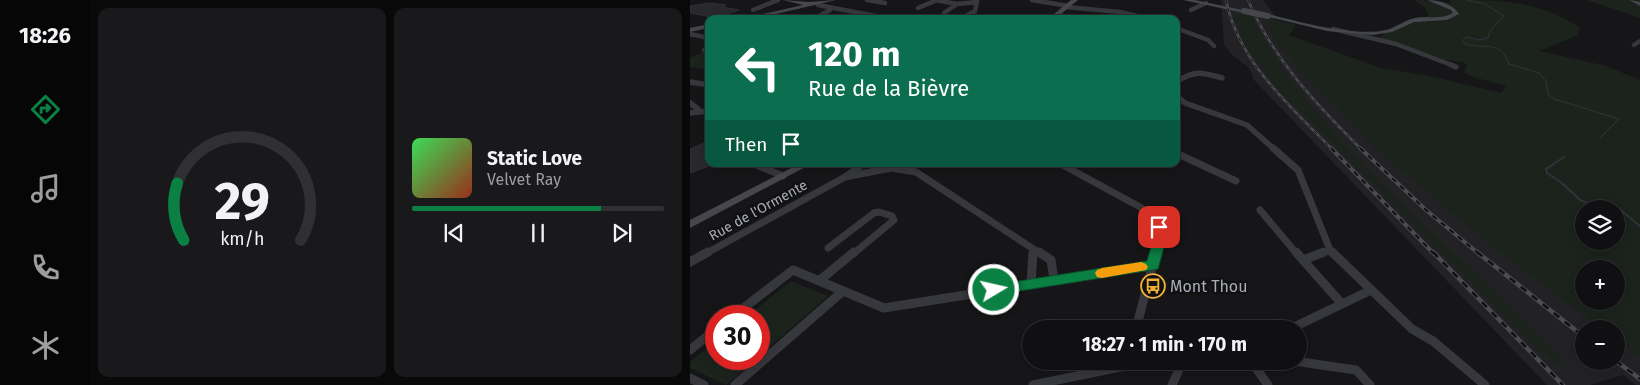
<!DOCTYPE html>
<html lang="en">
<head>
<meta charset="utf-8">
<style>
  :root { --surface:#101012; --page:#19191b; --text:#f1f3f6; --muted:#9c9d9f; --line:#303032; --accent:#0b8043 }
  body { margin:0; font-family:"Fira Sans",sans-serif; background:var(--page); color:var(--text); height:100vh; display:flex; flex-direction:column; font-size:19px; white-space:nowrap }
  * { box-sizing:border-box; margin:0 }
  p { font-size:16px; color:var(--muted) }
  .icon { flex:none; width:28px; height:28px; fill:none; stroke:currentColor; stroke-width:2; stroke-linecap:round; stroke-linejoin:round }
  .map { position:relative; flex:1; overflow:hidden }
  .sheet { display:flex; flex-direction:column; gap:8px; padding:8px; background:#09090a; width:600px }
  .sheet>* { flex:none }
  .guide { position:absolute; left:15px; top:15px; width:475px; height:152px; border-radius:10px; box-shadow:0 2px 12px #0003,0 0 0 1px var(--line); background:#0b6e4f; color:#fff; overflow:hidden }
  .fabs { position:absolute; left:885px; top:200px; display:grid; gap:10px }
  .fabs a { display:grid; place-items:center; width:50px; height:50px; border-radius:50%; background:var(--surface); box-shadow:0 2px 12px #0003,0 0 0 1px var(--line); font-size:25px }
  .speed { position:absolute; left:15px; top:305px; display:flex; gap:10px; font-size:25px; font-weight:700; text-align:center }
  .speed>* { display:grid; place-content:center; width:65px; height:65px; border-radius:50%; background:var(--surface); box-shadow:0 2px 12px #0003,0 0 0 1px var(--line); line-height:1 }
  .speed .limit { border:8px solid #d22; background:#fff; color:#111 }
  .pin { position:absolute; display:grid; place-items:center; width:42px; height:42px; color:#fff; margin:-21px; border-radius:10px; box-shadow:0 2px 8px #0006 }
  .me { position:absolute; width:55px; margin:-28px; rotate:81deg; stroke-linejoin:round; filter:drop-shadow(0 0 4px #0008) }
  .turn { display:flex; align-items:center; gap:18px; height:105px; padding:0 20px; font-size:22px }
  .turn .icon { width:65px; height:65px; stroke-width:2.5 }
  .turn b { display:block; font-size:35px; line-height:42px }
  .then { display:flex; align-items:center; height:48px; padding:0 20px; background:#0003; gap:10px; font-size:19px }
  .sheet .tile { flex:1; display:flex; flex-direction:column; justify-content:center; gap:8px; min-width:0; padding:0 18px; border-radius:10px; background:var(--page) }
  .sheet .dial { align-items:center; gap:0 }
  .dial svg { height:130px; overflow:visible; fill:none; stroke:var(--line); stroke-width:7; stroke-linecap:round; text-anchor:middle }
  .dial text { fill:var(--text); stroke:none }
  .song { display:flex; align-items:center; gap:15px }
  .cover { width:60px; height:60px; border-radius:8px; background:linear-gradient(135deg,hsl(130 70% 55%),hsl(10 70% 35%)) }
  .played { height:5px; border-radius:2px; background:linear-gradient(90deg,var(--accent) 75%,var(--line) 75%) }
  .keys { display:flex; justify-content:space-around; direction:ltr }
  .sheet .tiles { flex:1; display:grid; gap:8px; grid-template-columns:repeat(2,1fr) }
  .trip { position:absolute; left:332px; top:320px; width:285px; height:50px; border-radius:25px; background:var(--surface); box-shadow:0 2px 12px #0003,0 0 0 1px var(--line); font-weight:700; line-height:50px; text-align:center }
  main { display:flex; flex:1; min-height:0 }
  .dock { display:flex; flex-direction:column; width:90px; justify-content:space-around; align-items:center; background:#060607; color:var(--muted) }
  .dock .icon { width:35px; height:35px }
  .dock .active { color:var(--accent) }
  .dock b { font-size:22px; color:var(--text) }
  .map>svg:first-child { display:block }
</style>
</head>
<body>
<main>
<nav class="dock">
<b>18:26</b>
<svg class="icon active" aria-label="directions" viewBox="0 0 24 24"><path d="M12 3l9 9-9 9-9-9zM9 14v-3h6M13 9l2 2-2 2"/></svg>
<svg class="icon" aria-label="music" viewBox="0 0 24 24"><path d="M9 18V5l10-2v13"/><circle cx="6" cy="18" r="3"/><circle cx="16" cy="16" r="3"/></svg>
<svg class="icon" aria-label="phone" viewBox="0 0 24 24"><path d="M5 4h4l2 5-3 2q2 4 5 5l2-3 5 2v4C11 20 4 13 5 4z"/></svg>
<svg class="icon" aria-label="climate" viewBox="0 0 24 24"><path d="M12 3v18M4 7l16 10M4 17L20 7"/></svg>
</nav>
<section class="sheet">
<div class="tiles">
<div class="tile dial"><svg viewBox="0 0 100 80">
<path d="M14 69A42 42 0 1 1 86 69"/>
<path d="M14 69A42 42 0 0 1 10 34" stroke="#0b8043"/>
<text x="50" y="56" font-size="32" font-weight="700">29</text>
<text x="50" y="72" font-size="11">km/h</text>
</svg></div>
<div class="tile">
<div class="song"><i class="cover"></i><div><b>Static Love</b><p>Velvet Ray</p></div></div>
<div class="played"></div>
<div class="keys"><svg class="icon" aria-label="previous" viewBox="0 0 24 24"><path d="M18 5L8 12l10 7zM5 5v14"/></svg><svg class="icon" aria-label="pause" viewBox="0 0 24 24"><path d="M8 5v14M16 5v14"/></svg><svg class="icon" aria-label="next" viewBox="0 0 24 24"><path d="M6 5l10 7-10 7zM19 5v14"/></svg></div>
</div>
</div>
</section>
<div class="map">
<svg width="950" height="385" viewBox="0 0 950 385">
  <rect width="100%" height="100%" fill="#161618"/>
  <path fill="#222225" d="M 531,0 L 573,0 L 585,15 L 582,15 L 595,42 L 915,329 L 894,329 L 894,361 L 926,361 L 926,338 L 950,354 L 950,385 L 946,385 L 933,375 L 900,385 L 857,385 L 564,80 L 559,68 L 542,55 L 534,45 Z"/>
  <path fill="#1c231d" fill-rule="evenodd" d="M 724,0 C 738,0 750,3 763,3 L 759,0 C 810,0 849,0 890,28 L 888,35 L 850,51 L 916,66 L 950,80 L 950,357 L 926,339 L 926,329 L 912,329 L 805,249 L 681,145 L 650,109 L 619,82 L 589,45 L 572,17 L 604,24 L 606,25 L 599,35 L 691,68 L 740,76 L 811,93 L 816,86 L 783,77 L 774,72 L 777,65 L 773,62 L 750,60 L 688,39 C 695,32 707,26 716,23 C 724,20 733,20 739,14 L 734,7 ZM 894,209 L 926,209 L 926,241 L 894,241 ZM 894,269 L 926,269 L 926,301 L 894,301 Z
    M 897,0 L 950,0 L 950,18 Z
    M 553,13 L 561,14 C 599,92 663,155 725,216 C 775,264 825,312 875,360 L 868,366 L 821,322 L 585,86 L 556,47 L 544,19 Z
    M 19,49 L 19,70 L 0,67 L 0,58 Z
    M 101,281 L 138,296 L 69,356 L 69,316 L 58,316 Z
    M 26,341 L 26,359 L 66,359 L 36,385 L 0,368 L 0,362 Z"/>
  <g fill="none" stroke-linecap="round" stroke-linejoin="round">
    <path stroke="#2c353c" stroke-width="1" d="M 776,0 L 795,4 L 814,16 L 800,31 L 798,38 L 789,40 L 776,37 L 773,40 L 775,44 C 796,50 810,39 819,64 L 849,73 L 856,81 L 858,94 L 864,99 L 929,119 L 909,139"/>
    <path stroke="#2c353c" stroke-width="2" d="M 874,157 L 856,169 L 857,173 L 872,183 L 890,200 L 898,203 L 926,206 L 950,226"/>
  </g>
  <path fill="#29292c" stroke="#303034" d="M 20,3 L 36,5 L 33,7 L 49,10 L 26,18 L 0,13 L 0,6 Z
    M 19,141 L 19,166 L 0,173 L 0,149 Z"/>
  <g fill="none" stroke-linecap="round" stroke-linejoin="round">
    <path stroke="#37383d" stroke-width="4.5" d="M 177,0 L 195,3
      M 245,0 L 267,4 L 287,2
      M 342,0 L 378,6
      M 128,5 L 201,19
      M 376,7 L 430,12 L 460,19
      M 228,8 L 247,0
      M 63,10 L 88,0
      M 501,10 L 516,3
      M 254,13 L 267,4
      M 367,15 L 390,19
      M 124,19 L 140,10
      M 270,19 L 285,11 L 287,0
      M 486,28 L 518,40 L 524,46
      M 643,29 L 706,44 L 764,66
      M 0,34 L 19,38
      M 944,45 L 950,41
      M 14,50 L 19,48"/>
    <path stroke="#37383d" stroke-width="5.5" d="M 761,65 L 766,67
      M 0,82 L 19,85
      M 486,82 C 505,70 511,72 532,78
      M 486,95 L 495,103 L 557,125 L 584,149
      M 0,103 L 8,109 L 6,112
      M 0,113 L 19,111"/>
    <path stroke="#37383d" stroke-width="7" d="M 583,148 L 608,170 L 640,250 L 644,254
      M 486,153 L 546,181
      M 64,164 L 93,176
      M 178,164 L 195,167
      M 371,164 L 450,207 C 468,220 471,232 465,254
      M 155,177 L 201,168 L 226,172 L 351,254
      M 570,210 L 607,254
      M 138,248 L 184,213 L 189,212 L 202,216 L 204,220 L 163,254
      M 15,254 L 155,177 L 173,164
      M 343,254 L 343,249
      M 630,254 L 640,250"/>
    <path stroke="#37383d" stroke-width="9" d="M 349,252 L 361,260 L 364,280
      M 606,252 L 613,260
      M 634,252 L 613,260 L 652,304
      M 642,252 L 722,329 L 743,341 L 795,385
      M 0,262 L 18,252
      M 130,280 L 164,252
      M 341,284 L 343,252
      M 43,316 L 103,270 L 194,308 L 463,265
      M 448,322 L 460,329
      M 446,329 L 466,252
      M 600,329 L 681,290
      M 0,350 L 26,329
      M 561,361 L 578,385
      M 604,361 L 666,370 L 680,385
      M 0,378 L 14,385
      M 45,385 L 153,291
      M 343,385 L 435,366 L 436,361
      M 482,385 L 493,361"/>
    <path fill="#45474d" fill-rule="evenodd" d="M 93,0 L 119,2 L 146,0 L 64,19 L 51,19 L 113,5 Z
      M 381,0 L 388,0 L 365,19 L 358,19 Z
      M 493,0 L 505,0 L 557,11 L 554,13 Z
      M 737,0 C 749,0 763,4 769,14 L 757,20 L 724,22 L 702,32 L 683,35 L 637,31 L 575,16 L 578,14 C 610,22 664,37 696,30 C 706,28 714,20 725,18 C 737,16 751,20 763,13 L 761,10 Z
      M 940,0 L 950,2 L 950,6 L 941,1 Z
      M 19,24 L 19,28 L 0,32 L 0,28 Z
      M 109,164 L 121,164 L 0,228 L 0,220 Z"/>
    <g stroke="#4a4c52" stroke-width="2.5">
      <path id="rail-far2" d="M 536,0 C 549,63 599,105 642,149
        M 558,0 C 583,59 626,104 671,149"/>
    </g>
    <g stroke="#4a4c52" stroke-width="4">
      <path id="rail-far1" d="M 641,148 L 744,254
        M 670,148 L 736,210 L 789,254"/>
    </g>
    <g stroke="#4a4c52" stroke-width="4.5">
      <path id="rail" d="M 743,252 L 873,385
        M 787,252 L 894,337
        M 926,361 L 950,379"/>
    </g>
    <use href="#rail-far2" stroke="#111113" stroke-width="1" stroke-dasharray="4" stroke-linecap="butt"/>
    <use href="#rail-far1" stroke="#111113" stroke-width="2" stroke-dasharray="5.5" stroke-linecap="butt"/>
    <use href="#rail" stroke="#111113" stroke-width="2.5" stroke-dasharray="7" stroke-linecap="butt"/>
    <path stroke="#45474d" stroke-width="6" d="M 554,11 L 578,16"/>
  </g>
  <path fill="#0b8043" stroke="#07532c" d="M 469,223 L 475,227 L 476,240 L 468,269 L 304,295 L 299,294 L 297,290 L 299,286 L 304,285 L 457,261 L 463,240 L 463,227 Z"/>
  <path fill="#f59e0b" d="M 451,262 L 456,264 L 458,267 L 456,270 L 412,278 L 407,277 L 405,273 L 407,270 L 412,268 Z"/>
  <defs>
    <g id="bus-ring" transform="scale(1.25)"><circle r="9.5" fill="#111113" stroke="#f2b134" stroke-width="1.5"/><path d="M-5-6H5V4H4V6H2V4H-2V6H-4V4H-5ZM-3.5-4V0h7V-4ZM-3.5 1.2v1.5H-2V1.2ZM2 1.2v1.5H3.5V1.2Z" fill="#f2b134"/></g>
  </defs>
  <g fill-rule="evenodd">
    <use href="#bus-ring" x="463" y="286"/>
  </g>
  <g text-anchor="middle" stroke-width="5" stroke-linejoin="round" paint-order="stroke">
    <g font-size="14" fill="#a8adb8" stroke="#111113">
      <text transform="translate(68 210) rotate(-29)" y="5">Rue de l'Ormente</text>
    </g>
    <g font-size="16" fill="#a8adb8" stroke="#111113" text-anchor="start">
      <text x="480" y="292">Mont Thou</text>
    </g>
  </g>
</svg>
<div class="fabs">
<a><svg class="icon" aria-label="layers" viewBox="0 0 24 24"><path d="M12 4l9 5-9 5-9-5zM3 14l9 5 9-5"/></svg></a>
<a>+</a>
<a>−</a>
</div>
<div class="speed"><div class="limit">30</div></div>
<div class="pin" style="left:469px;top:227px;background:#d93025"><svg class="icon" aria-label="arrive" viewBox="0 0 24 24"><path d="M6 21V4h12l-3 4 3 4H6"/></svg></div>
<svg class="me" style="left:304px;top:290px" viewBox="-20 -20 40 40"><circle r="17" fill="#0b8043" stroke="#fff" stroke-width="3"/><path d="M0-11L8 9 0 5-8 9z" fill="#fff"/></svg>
<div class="trip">18:27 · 1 min · 170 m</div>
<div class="guide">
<div class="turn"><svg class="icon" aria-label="left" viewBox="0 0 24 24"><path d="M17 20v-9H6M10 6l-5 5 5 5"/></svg><div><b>120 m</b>Rue de la Bièvre</div></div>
<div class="then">Then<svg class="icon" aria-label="arrive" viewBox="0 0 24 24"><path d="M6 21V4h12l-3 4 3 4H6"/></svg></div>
</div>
</div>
</main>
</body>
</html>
